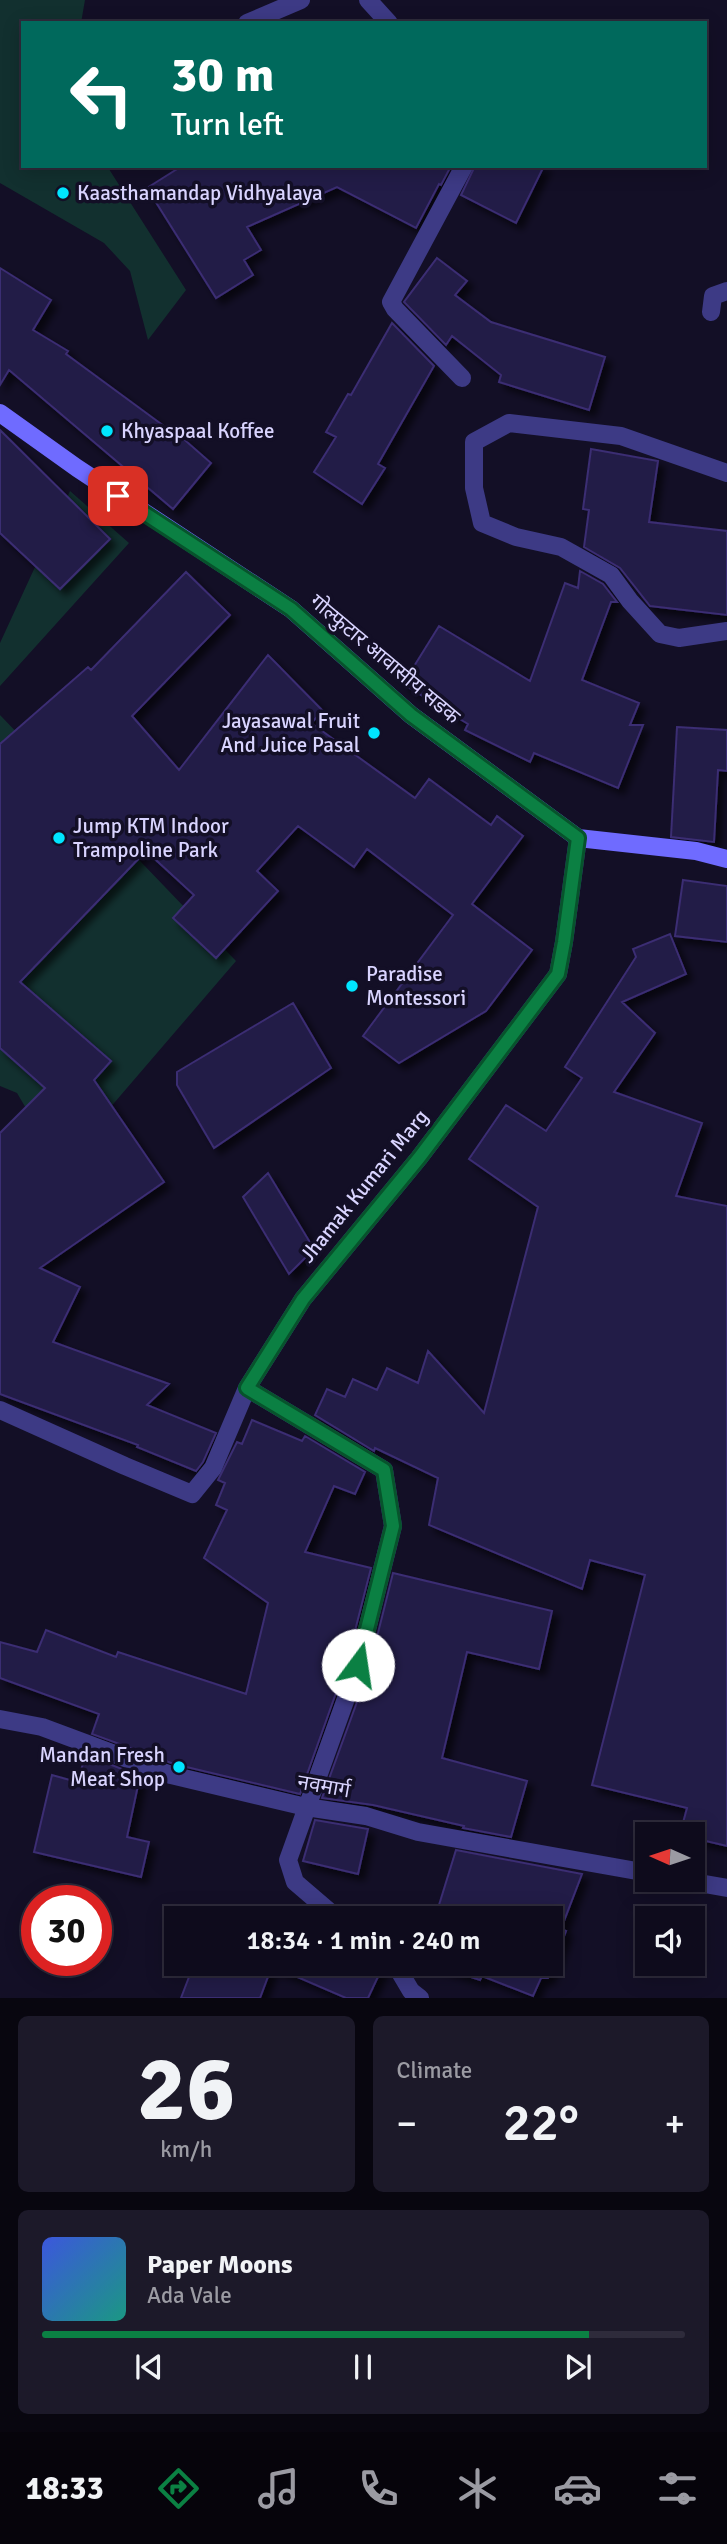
<!DOCTYPE html>
<html lang="en">
<head>
<meta charset="utf-8">
<style>
  :root { --surface:#0e0b1c; --page:#1c1929; --text:#f1f3f6; --muted:#9b9ba3; --line:#2e2b3b; --accent:#0b8043 }
  body { margin:0; font-family:Signika,"Noto Sans Devanagari",sans-serif; background:var(--page); color:var(--text); height:100vh; display:flex; flex-direction:column; font-size:26px; white-space:nowrap }
  * { box-sizing:border-box; margin:0 }
  p { font-size:23px; color:var(--muted) }
  .icon { flex:none; width:38px; height:38px; fill:none; stroke:currentColor; stroke-width:2; stroke-linecap:round; stroke-linejoin:round }
  .map { position:relative; height:1998px; overflow:hidden }
  .details { display:flex; flex-direction:column; gap:18px; padding:18px; background:#08060f; flex:1 }
  .details>* { flex:none }
  .top-card { position:absolute; left:21px; top:21px; width:686px; height:147px; border-radius:0px; box-shadow:0 4px 18px #0003,0 0 0 2px var(--line); background:#00695c; color:#fff; overflow:hidden }
  .needle { width:46px; rotate:273deg }
  .fabs { position:absolute; left:635px; top:1822px; display:grid; gap:14px }
  .fabs a { display:grid; place-items:center; width:70px; height:70px; border-radius:0px; background:var(--surface); box-shadow:0 4px 18px #0003,0 0 0 2px var(--line); font-size:35px }
  .speed { position:absolute; left:21px; top:1885px; display:flex; gap:14px; font-size:35px; font-weight:700; text-align:center }
  .speed>* { display:grid; place-content:center; width:91px; height:91px; border-radius:50%; background:var(--surface); box-shadow:0 4px 18px #0003,0 0 0 2px var(--line); line-height:1 }
  .speed .limit { border:10px solid #d22; background:#fff; color:#111 }
  .pin { position:absolute; display:grid; place-items:center; width:60px; height:60px; color:#fff; margin:-30px; border-radius:14px; box-shadow:0 4px 10px #0006 }
  .me { position:absolute; width:77px; margin:-38px; rotate:14deg; stroke-linejoin:round; filter:drop-shadow(0 0 5px #0008) }
  .turn { display:flex; align-items:center; gap:24px; height:147px; padding:0 35px; font-size:32px }
  .turn .icon { width:91px; height:91px; stroke-width:2.5 }
  .turn b { display:block; font-size:49px; line-height:60px }
  .big { font-size:52px; font-weight:600; line-height:1.1 }
  .details .tile { flex:1; display:flex; flex-direction:column; justify-content:center; gap:10px; min-width:0; padding:0 24px; border-radius:10px; background:var(--page) }
  .details .dial { align-items:center; gap:0 }
  .dial b { font-size:91px; line-height:1 }
  .song { display:flex; align-items:center; gap:21px }
  .cover { width:84px; height:84px; border-radius:10px; background:linear-gradient(135deg,hsl(230 70% 55%),hsl(170 70% 35%)) }
  .played { height:7px; border-radius:4px; background:linear-gradient(90deg,var(--accent) 85%,var(--line) 85%) }
  .keys { display:flex; justify-content:space-around; direction:ltr }
  .heat { display:flex; justify-content:space-between; align-items:center; font-size:38px; direction:ltr }
  .details .tiles { flex:1; display:grid; gap:18px; grid-template-columns:1fr 1fr }
  .tile:last-child { grid-column:span 2 }
  .trip { position:absolute; left:164px; top:1906px; width:399px; height:70px; border-radius:0px; background:var(--surface); box-shadow:0 4px 18px #0003,0 0 0 2px var(--line); font-weight:600; line-height:70px; text-align:center }
  .tab-bar { display:flex; height:112px; justify-content:space-around; align-items:center; background:#06040b; color:var(--muted) }
  .tab-bar .icon { width:49px; height:49px }
  .tab-bar .selected { color:var(--accent) }
  .tab-bar b { font-size:32px; color:var(--text) }
  .map>svg:first-child { display:block }
</style>
</head>
<body>
<div class="map">
<svg width="727" height="1998" viewBox="0 0 727 1998">
  <defs>
    <filter id="shadow"><feDropShadow dx="6" dy="6" stdDeviation="3.5" flood-color="#0009"/></filter>
  </defs>
  <rect width="100%" height="100%" fill="#130f26"/>
  <path fill="#12302f" d="M 0,0 L 85,0 L 81,23 L 23,23 L 23,166 L 107,166 L 186,290 L 148,340 L 130,271 L 104,243 L 0,183 Z
    M 70,491 L 129,543 L 0,686 L 0,643 Z
    M 0,715 L 236,961 L 60,1166 L 17,1093 L 0,1086 Z"/>
  <path fill="#241b47" stroke="#3b2d73" stroke-width="2" filter="url(#shadow)" d="M 182,166 L 451,166 L 441,185 L 439,184 L 416,228 L 337,187 L 247,227 L 261,250 L 244,260 L 253,275 L 216,298 L 147,188 Z
    M 475,166 L 544,166 L 516,223 L 461,195 Z
    M 437,258 L 467,281 L 455,295 L 491,322 L 605,357 L 589,410 L 499,382 L 501,375 L 452,336 L 446,345 L 404,302 Z
    M 0,268 L 51,300 L 33,330 L 68,351 L 66,354 L 168,429 L 170,427 L 211,463 L 173,509 L 9,370 L 0,385 Z
    M 392,323 L 434,366 L 378,464 L 385,468 L 362,504 L 314,472 L 336,437 L 326,432 L 348,394 L 351,395 Z
    M 0,430 L 110,539 L 60,589 L 0,533 Z
    M 591,449 L 658,461 L 649,522 L 727,531 L 727,615 L 650,606 L 620,568 L 584,547 L 589,510 L 583,509 Z
    M 580,571 L 603,584 L 617,602 L 611,602 L 582,680 L 639,703 L 630,725 L 643,725 L 618,788 L 534,753 L 530,762 L 465,730 L 468,724 L 403,684 L 439,626 L 530,681 L 565,583 L 578,588 Z
    M 186,572 L 230,615 L 132,716 L 179,770 L 268,655 L 323,711 L 311,723 L 415,798 L 429,779 L 491,825 L 497,816 L 523,836 L 472,904 L 532,950 L 486,1011 L 399,1063 L 363,1036 L 453,915 L 367,849 L 354,867 L 298,826 L 257,871 L 278,891 L 216,958 L 173,918 L 194,895 L 146,851 L 20,982 L 111,1061 L 94,1080 L 164,1182 L 40,1268 L 80,1287 L 53,1342 L 169,1384 L 147,1405 L 216,1433 L 203,1462 L 196,1471 L 137,1447 L 138,1445 L 0,1394 L 0,1133 L 45,1088 L 0,1048 L 0,744 L 88,667 L 91,670 Z
    M 677,727 L 727,730 L 727,771 L 718,770 L 714,842 L 671,837 Z
    M 683,880 L 727,886 L 727,942 L 675,936 Z
    M 670,934 L 686,974 L 622,1002 L 655,1033 L 614,1092 L 702,1123 L 676,1196 L 727,1206 L 727,1846 L 693,1838 L 693,1834 L 680,1834 L 687,1808 L 592,1785 L 645,1575 L 590,1560 L 582,1589 L 429,1525 L 438,1478 L 375,1448 L 374,1451 L 315,1415 L 327,1389 L 345,1397 L 353,1379 L 377,1390 L 387,1368 L 418,1383 L 428,1351 L 484,1413 L 538,1207 L 469,1159 L 506,1105 L 546,1131 L 582,1078 L 565,1067 L 636,957 L 633,949 Z
    M 293,1003 L 331,1068 L 214,1148 L 177,1085 L 177,1072 Z
    M 268,1173 L 314,1249 L 289,1274 L 243,1197 Z
    M 252,1420 L 302,1441 L 305,1436 L 365,1472 L 355,1494 L 334,1486 L 305,1552 L 371,1568 L 347,1662 L 300,1794 L 174,1764 L 92,1734 L 99,1714 L 0,1678 L 0,1642 L 37,1652 L 46,1630 L 116,1657 L 118,1652 L 246,1694 L 268,1603 L 204,1558 L 227,1510 L 216,1505 L 225,1483 L 218,1480 L 237,1442 L 242,1444 Z
    M 393,1573 L 552,1611 L 539,1669 L 467,1652 L 442,1758 L 527,1781 L 511,1837 L 463,1828 L 464,1826 L 373,1805 L 322,1798 L 369,1669 Z
    M 86,1755 L 140,1776 L 127,1837 L 149,1842 L 141,1877 L 34,1852 L 52,1775 L 77,1782 Z
    M 315,1820 L 368,1829 L 358,1874 L 303,1861 Z
    M 456,1850 L 582,1874 L 561,1929 L 566,1931 L 548,1978 L 541,1978 L 533,1996 L 482,1976 L 480,1980 L 431,1964 L 551,1964 L 551,1918 L 435,1918 Z
    M 194,1964 L 384,1964 L 368,1998 L 346,1998 L 272,1966 L 260,1998 L 181,1998 Z"/>
  <g fill="none" stroke-linecap="round" stroke-linejoin="round">
    <path stroke="#3d3a85" stroke-width="18" d="M 727,473 L 621,436 L 509,423 L 474,442 L 474,488 L 482,523 L 516,537 L 561,547 L 611,575 L 630,601 L 660,634 L 679,638 L 727,631"/>
    <path stroke="#3d3a85" stroke-width="18" d="M 368,0 L 389,23
      M 247,23 L 301,0
      M 711,312 L 713,296 L 727,291
      M 462,378 L 395,309 L 391,302 L 464,166
      M 247,1388 L 384,1470 L 393,1526 L 358,1665 L 288,1860 L 295,1882 L 337,1918
      M 0,1410 L 125,1466 L 192,1494 L 213,1468 L 247,1388 L 303,1299 L 419,1158 L 558,974 L 564,942 L 578,838
      M 0,1719 L 42,1727 L 171,1775 L 306,1807 L 366,1816 L 418,1832 L 648,1873
      M 682,1880 L 727,1888
      M 395,1964 L 411,1991 L 420,1998"/>
    <path stroke="#6f6bff" stroke-width="18" d="M 0,413 L 77,468 L 291,609 L 411,715 L 578,838 L 696,851 L 727,859"/>
  </g>
  <g fill="none" stroke-linecap="round" stroke-linejoin="round">
    <g stroke="#07532c" stroke-width="18">
      <path id="route" d="M 118,496 L 291,609 L 411,715 L 578,838 L 564,942 L 558,974 L 419,1158 L 303,1299 L 247,1388 L 384,1470 L 393,1526 L 358,1665"/>
    </g>
    <use href="#route" stroke="#0b8043" stroke-width="12"/>
  </g>
  <g fill="#00e5ff" stroke="#130f26" stroke-width="2.5">
    <circle cx="63" cy="193" r="7"/>
    <circle cx="107" cy="431" r="7"/>
    <circle cx="374" cy="733" r="7"/>
    <circle cx="59" cy="838" r="7"/>
    <circle cx="352" cy="986" r="7"/>
    <circle cx="179" cy="1767" r="7"/>
  </g>
  <g text-anchor="middle" stroke-width="7" stroke-linejoin="round" paint-order="stroke">
    <g font-size="21" fill="#d9d4ff" stroke="#130f26" text-anchor="start">
      <text x="77" y="200">Kaasthamandap Vidhyalaya</text>
      <text x="121" y="438">Khyaspaal Koffee</text>
      <text x="360" y="728" text-anchor="end">Jayasawal Fruit<tspan x="360" dy="24">And Juice Pasal</tspan></text>
      <text x="73" y="833">Jump KTM Indoor<tspan x="73" dy="24">Trampoline Park</tspan></text>
      <text x="366" y="981">Paradise<tspan x="366" dy="24">Montessori</tspan></text>
      <text x="165" y="1762" text-anchor="end">Mandan Fresh<tspan x="165" dy="24">Meat Shop</tspan></text>
    </g>
    <g font-size="21" fill="#d9d4ff" stroke="#130f26">
      <text transform="translate(385 659) rotate(40)" y="7">गोल्फुटार आवासीय सडक</text>
      <text transform="translate(364 1186) rotate(-51)" y="7">Jhamak Kumari Marg</text>
      <text transform="translate(324 1786) rotate(10)" y="7">नवमार्ग</text>
    </g>
  </g>
</svg>
<div class="fabs">
<a><svg class="needle" viewBox="-14 -14 28 28"><path d="M0-13l5 13h-10z" fill="#e53935"/><path d="M0 13l5-13h-10z" fill="#9b9ba3"/></svg></a>
<a><svg class="icon" aria-label="sound" viewBox="0 0 24 24"><path d="M4 9h4l5-4v14l-5-4H4zM17 9q2 3 0 6"/></svg></a>
</div>
<div class="speed"><div class="limit">30</div></div>
<div class="pin" style="left:118px;top:496px;background:#d93025"><svg class="icon" aria-label="arrive" viewBox="0 0 24 24"><path d="M6 21V4h12l-3 4 3 4H6"/></svg></div>
<svg class="me" style="left:358px;top:1665px" viewBox="-20 -20 40 40"><circle r="19" fill="#fff"/><path d="M0-13L10 11 0 6-10 11z" fill="#0b8043"/></svg>
<div class="trip">18:34 · 1 min · 240 m</div>
<div class="top-card">
<div class="turn"><svg class="icon" aria-label="left" viewBox="0 0 24 24"><path d="M17 20v-9H6M10 6l-5 5 5 5"/></svg><div><b>30 m</b>Turn left</div></div>
</div>
</div>
<section class="details">
<div class="tiles">
<div class="tile dial"><b>26</b><p>km/h</p></div>
<div class="tile"><p>Climate</p>
<div class="heat"><a>−</a><b class="big">22°</b><a>+</a></div>
</div>
<div class="tile">
<div class="song"><i class="cover"></i><div><b>Paper Moons</b><p>Ada Vale</p></div></div>
<div class="played"></div>
<div class="keys"><svg class="icon" aria-label="previous" viewBox="0 0 24 24"><path d="M18 5L8 12l10 7zM5 5v14"/></svg><svg class="icon" aria-label="pause" viewBox="0 0 24 24"><path d="M8 5v14M16 5v14"/></svg><svg class="icon" aria-label="next" viewBox="0 0 24 24"><path d="M6 5l10 7-10 7zM19 5v14"/></svg></div>
</div>
</div>
</section>
<nav class="tab-bar">
<b>18:33</b>
<svg class="icon selected" aria-label="directions" viewBox="0 0 24 24"><path d="M12 3l9 9-9 9-9-9zM9 14v-3h6M13 9l2 2-2 2"/></svg>
<svg class="icon" aria-label="music" viewBox="0 0 24 24"><path d="M9 18V5l10-2v13"/><circle cx="6" cy="18" r="3"/><circle cx="16" cy="16" r="3"/></svg>
<svg class="icon" aria-label="phone" viewBox="0 0 24 24"><path d="M5 4h4l2 5-3 2q2 4 5 5l2-3 5 2v4C11 20 4 13 5 4z"/></svg>
<svg class="icon" aria-label="climate" viewBox="0 0 24 24"><path d="M12 3v18M4 7l16 10M4 17L20 7"/></svg>
<svg class="icon" aria-label="car" viewBox="0 0 24 24"><path d="M5 17H2v-5l4-1 3-4h7l3 4 3 1v5h-3M9 17h6M6 11h13"/><circle cx="7" cy="17" r="2"/><circle cx="17" cy="17" r="2"/></svg>
<svg class="icon" aria-label="filters" viewBox="0 0 24 24"><path d="M4 7h16M4 17h16"/><circle cx="9" cy="7" r="2"/><circle cx="15" cy="17" r="2"/></svg>
</nav>
</body>
</html>
